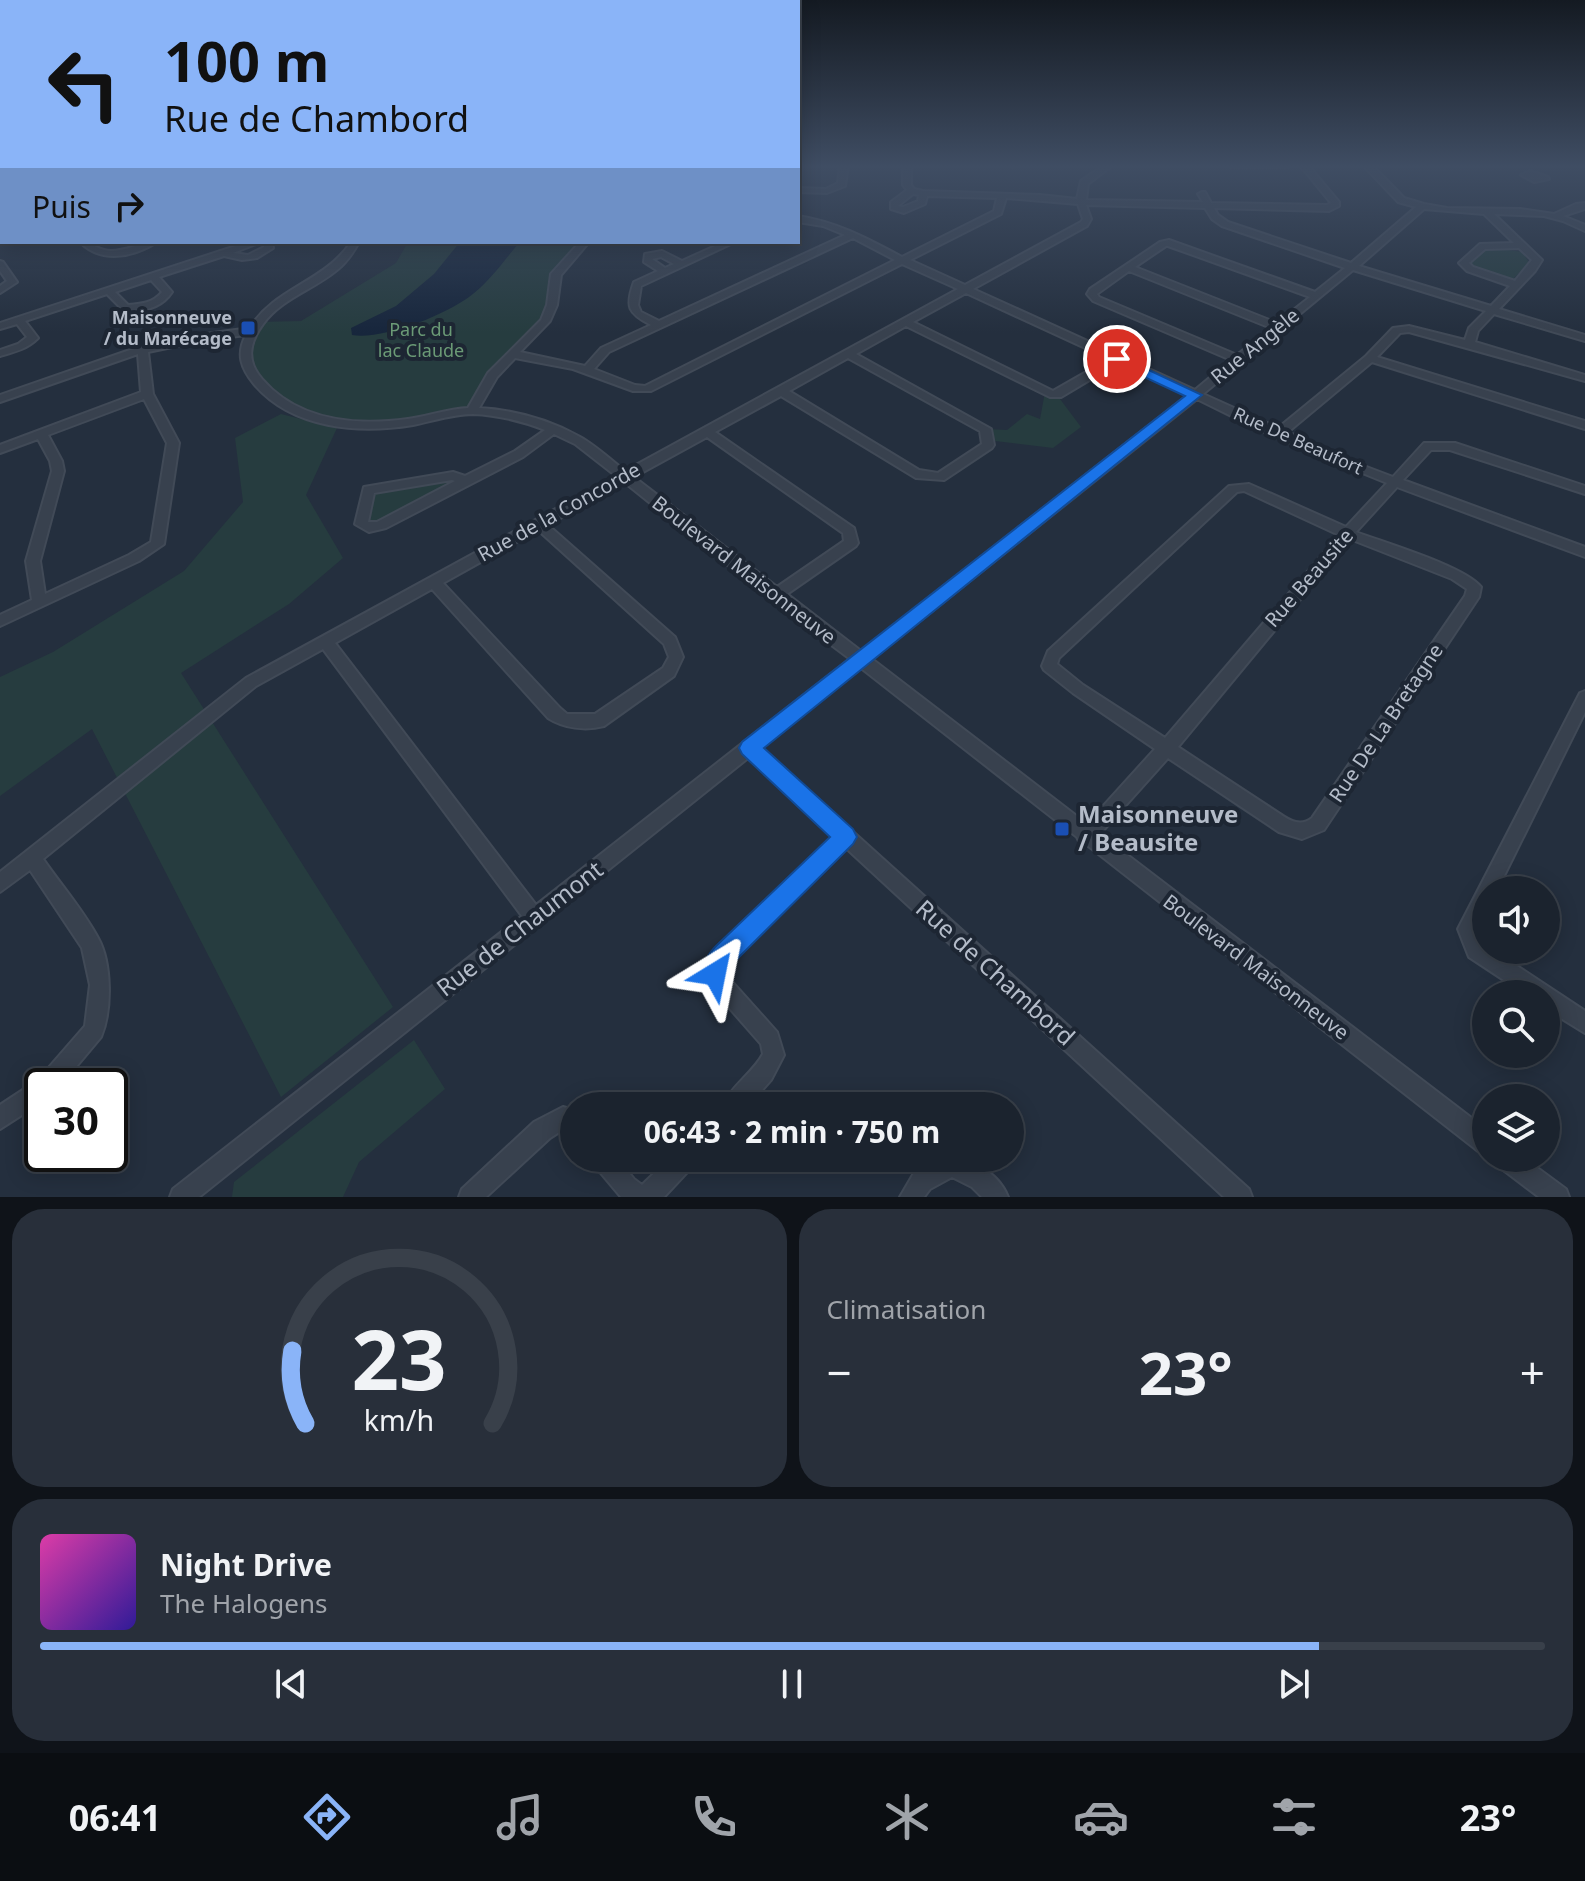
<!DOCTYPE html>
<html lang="fr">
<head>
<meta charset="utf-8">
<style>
  :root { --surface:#1b232e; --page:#282f3a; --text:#f1f3f6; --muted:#a0a4aa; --line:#39404a; --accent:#8ab4f8 }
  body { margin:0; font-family:"Noto Sans",sans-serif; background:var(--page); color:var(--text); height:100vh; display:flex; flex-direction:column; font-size:30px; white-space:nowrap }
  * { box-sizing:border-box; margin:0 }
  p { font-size:26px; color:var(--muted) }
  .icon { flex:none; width:44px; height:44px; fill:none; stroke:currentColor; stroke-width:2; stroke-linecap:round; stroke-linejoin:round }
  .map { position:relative; height:1197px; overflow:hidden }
  .side { display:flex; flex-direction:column; gap:12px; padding:12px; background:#0f1319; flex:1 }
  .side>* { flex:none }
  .top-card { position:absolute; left:0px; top:0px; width:800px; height:244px; box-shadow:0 4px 20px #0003,0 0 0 2px var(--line); background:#8ab4f8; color:#111; overflow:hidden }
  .fabs { position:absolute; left:1472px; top:876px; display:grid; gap:16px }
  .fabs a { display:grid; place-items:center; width:88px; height:88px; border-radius:50%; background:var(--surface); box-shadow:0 4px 20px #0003,0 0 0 2px var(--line); font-size:40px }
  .speed { position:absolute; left:24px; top:1068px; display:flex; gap:16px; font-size:40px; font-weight:700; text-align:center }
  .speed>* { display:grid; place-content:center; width:104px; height:104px; border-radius:50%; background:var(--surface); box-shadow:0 4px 20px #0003,0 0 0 2px var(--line); line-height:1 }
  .speed .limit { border:4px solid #111; border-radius:12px; background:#fff; color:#111 }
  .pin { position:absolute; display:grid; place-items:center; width:68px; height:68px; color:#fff; margin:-34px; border:4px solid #fff; border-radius:50%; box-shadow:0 2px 8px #0007 }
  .me { position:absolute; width:88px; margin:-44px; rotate:35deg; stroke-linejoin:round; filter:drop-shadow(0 0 6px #0008) }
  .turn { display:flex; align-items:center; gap:28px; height:168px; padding:0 32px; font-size:36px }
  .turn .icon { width:104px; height:104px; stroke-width:2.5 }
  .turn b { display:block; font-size:56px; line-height:68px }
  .then { display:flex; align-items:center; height:76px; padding:0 32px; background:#0003; gap:16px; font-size:30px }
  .big { font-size:60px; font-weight:700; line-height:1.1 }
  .side .card { flex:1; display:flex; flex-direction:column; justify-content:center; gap:12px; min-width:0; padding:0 28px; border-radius:32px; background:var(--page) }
  .side .dial { align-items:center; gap:0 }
  .dial svg { height:208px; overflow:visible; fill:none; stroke:var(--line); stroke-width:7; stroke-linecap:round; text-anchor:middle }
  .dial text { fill:var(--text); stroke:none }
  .song { display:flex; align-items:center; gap:24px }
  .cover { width:96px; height:96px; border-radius:12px; background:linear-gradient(135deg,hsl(320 70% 55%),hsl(250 70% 35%)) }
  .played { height:8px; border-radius:4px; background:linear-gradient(90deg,var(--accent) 85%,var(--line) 85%) }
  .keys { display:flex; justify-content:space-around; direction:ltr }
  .heat { display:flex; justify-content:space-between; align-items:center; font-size:44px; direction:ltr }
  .side .tiles { flex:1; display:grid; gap:12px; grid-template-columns:1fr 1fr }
  .card:last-child { grid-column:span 2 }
  .trip { position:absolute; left:560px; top:1092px; width:464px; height:80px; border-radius:40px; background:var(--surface); box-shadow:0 4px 20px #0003,0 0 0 2px var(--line); font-weight:700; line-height:80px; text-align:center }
  .menu { display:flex; height:128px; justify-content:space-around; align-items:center; background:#0b0e12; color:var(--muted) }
  .menu .icon { width:56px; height:56px }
  .menu .on { color:var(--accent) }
  .menu b { font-size:36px; color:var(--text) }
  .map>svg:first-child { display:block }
</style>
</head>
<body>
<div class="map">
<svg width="1585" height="1197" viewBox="0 0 1585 1197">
  <rect width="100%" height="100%" fill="#242f3e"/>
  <path fill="#263c3f" d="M 408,242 L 585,242 L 562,266 L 545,321 L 492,375 L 472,411 L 390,425 L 322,419 L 266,391 L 245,349 L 258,322 L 301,321 L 396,263 Z
    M 1495,248 L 1523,252 L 1529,263 L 1512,280 L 1475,269 L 1469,264 L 1486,249 Z
    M 1045,392 L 1057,395 L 1081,427 L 1053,448 L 987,440 L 985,429 L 1007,430 L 1027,414 L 1040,419 Z
    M 281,414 L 337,428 L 306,495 L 343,558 L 289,604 L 181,673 L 393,1007 L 281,1097 L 92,729 L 0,796 L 0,677 L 53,652 L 184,571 L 243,502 L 235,438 Z
    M 449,481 L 452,484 L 377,521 L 368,521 L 373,493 Z
    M 414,1040 L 445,1089 L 359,1162 L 343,1197 L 232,1197 L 234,1182 Z"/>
  <path fill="#17263c" d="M 460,242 L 520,242 C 504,260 489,283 469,297 C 443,316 382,340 352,335 L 351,328 L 396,306 L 434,274 Z"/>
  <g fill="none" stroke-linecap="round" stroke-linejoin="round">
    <g stroke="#414a57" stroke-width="4">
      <path id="minor" d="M 840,165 L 848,165 L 845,186 L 827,193 L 798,192 L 798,188 L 826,189 L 838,183 Z
        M 903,165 L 911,165 L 911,185 L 914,189 L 923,191 L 1040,195 L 1077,199 L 1081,181 L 1104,165 L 1113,165 L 1088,184 L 1086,200 L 1203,202 L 1198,194 L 1202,192 L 1205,192 L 1211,203 L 1327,205 L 1331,203 L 1300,165 L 1308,165 L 1339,202 L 1339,206 L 1329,211 L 1214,208 L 1218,215 L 1228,222 L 1351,263 L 1416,207 L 1398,202 L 1363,165 L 1372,165 L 1404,198 L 1424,204 L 1447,208 L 1520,209 L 1554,214 L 1576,204 L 1585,203 L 1585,209 L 1563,216 L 1585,225 L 1585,231 L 1563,221 L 1544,216 L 1494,214 L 1542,260 L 1535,271 L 1499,309 L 1585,335 L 1585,341 L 1494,314 L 1478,331 L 1475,342 L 1585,375 L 1585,381 L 1409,332 L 1400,333 L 1377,357 L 1585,421 L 1585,429 L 1372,362 L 1288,432 L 1356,463 L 1393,477 L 1424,443 L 1455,443 L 1585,486 L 1585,494 L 1450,450 L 1431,450 L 1403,480 L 1585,547 L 1585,557 L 1397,487 L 1356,532 C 1385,543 1464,566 1481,587 L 1479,597 L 1324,830 L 1302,839 L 1279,832 L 1168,758 L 1100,834 L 1486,1129 L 1486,1154 L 1478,1151 L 1087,845 L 1080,843 L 1077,837 L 861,668 L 760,748 L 1249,1189 L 1252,1197 L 1224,1197 L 846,848 L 730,963 L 725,970 L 726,975 L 777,1032 L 784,1055 L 771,1080 L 748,1106 L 722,1106 C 731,1086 753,1073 763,1054 L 761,1044 L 711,987 L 705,969 L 716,949 L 834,836 L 748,758 L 199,1197 L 170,1197 L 173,1189 L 522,916 L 323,649 L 256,686 L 43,859 C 61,885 83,910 98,938 C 112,963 112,1011 101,1037 L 60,1086 L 42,1086 L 42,1102 L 0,1129 L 0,1105 L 38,1080 L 85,1026 L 90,985 L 82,948 L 30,870 L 0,892 L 0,872 L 246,678 L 616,476 L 575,444 L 554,434 L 523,457 L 386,528 L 369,532 L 355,524 L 364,487 L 453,472 L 465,476 L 515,451 L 545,430 C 522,421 498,415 473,414 C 453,414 433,421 413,425 C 359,434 292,429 254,384 C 241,368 236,354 246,335 L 206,340 L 148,352 L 153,394 L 179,443 L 164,544 L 139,561 L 0,626 L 0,615 L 32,600 L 26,561 L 52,471 L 50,461 L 38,439 L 0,453 L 0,445 L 141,392 L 138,354 L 0,402 L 0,395 L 130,350 L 206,334 L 250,328 C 274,288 325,282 351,242 L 359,242 C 353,253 347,262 337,270 C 313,290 282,298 263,324 C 249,343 246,361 262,379 C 298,421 356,426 408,419 C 428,416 448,409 468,408 L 488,373 L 541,320 L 547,305 L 551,274 L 580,242 L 589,242 L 561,275 L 557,305 L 550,321 L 520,352 L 585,366 L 601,348 L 651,325 C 628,313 625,307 634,282 L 658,271 L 644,262 L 645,254 L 662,251 L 682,261 L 724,242 L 735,242 L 641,286 L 638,305 L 641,312 L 659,321 L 845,235 L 823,226 L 798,222 L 798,216 C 837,222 868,239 902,257 L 994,211 L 997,198 L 927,196 L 925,204 L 904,213 L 891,209 L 891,202 L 907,190 L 903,185 ZM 913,194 L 919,195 L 918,201 L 903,207 L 898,206 ZM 1006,198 L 1078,204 L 1083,219 L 1081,222 L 965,285 L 910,260 L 1001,214 ZM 1086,205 L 1205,208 L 1212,219 L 1222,226 L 1345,268 L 1315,292 L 1169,240 L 1160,242 L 1090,289 L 1087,294 L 1093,301 L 1231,360 L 1195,390 L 973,289 L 1087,226 L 1091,219 ZM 1424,209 L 1484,214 L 1514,243 L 1480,244 L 1459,263 L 1467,271 L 1510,286 L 1491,306 L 1359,266 ZM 853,238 L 895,260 L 645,386 L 635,385 L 594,369 L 609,352 ZM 1166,246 L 1168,246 L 1310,297 L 1277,323 L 1135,267 ZM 1519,248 L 1532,260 L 1515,281 L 1473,267 L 1469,263 L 1485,249 ZM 661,257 L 674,264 L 665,268 L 652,259 ZM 902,264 L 958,289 L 625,471 C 611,460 596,446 580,437 C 550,420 514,410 479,408 L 497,377 L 515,358 L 573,369 L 633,391 L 651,391 ZM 1353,270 L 1486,311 L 1469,328 L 1465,340 L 1409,326 L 1393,328 L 1366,356 L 1278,428 L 1203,394 ZM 1129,271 L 1271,328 L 1237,355 L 1099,297 L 1097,294 ZM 966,293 L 1109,359 L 1053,391 L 913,322 ZM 906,326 L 1050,397 L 1061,397 L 1118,363 L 1188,395 L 861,651 L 787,594 L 856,546 L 858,543 L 854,528 L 715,432 L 781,396 L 916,478 L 944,480 L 992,448 L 994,445 L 991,429 L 856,354 ZM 848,358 L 980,431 L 982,444 L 938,473 L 919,470 L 789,391 ZM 144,399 L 167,443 L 151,542 L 129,555 L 45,594 L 40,561 L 64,471 L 62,461 L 48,435 ZM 1197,399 L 1274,437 L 1387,483 L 1346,527 L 1249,484 L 1229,486 L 1048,651 L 1042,666 L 1044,670 L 1073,693 L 1155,749 L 1087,824 L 872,659 ZM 707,437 L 843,533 L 844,541 L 777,587 L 634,477 ZM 452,480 L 455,481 L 377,522 L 368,522 L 374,493 ZM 624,482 L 770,599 L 850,659 L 536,905 L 335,643 L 432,589 L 548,718 C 564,728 585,731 604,726 L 674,676 L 683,657 L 675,637 L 548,525 ZM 1244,491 L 1339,535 L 1165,738 L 1083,685 L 1057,664 L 1059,658 L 1237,492 ZM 538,530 L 664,644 L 669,657 L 663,668 L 595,714 L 567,714 L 560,708 L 443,583 ZM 1350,539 L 1452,579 L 1467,589 L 1465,596 L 1312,818 C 1301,827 1290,821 1280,814 L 1178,747 Z
        M 1008,165 L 1018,165 L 1014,167 Z
        M 1226,165 L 1292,165 L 1288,167 L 1230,167 Z
        M 0,168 L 2,168 L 2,172 L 0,172 Z
        M 1530,171 L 1548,177 L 1549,179 L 1534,182 L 1521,175 Z
        M 2,224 L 2,230 L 0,231 L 0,225 Z
        M 80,242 C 92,242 99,251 111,251 C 127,251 141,242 157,242 C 133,257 102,264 80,242 Z
        M 248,242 L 261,242 L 233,253 L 248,255 L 264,247 L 264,242 L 272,242 L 273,248 L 257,258 L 242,260 L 224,256 L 159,277 L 172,292 C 161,309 141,312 123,310 L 107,294 L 25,321 L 38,338 C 27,349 14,352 0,356 L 0,350 L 18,344 L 27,337 L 17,324 L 0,329 L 0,323 ZM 151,280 L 162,292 C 153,303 142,304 128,305 L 115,292 Z
        M 0,261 L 3,262 L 17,282 L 0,293 L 0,286 L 7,281 L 0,271 Z
        M 1585,691 L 1585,712 L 1497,890 L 1486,890 L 1486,910 L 1477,929 L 1486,945 L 1486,950 L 1493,950 L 1585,1011 L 1585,1033 L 1546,1009 L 1546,994 L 1525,994 L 1469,957 L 1458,929 L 1580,693 Z
        M 563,1107 L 574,1110 L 574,1132 L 564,1129 L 550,1138 L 486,1197 L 459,1197 L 462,1189 L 534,1122 Z
        M 592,1158 L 617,1158 L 634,1179 L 642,1185 L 670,1158 L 696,1158 L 693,1166 L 664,1197 L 621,1197 L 595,1166 Z
        M 942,1158 C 969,1158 997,1170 1008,1197 L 982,1197 L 972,1187 L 952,1177 L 930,1189 L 924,1197 L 900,1197 L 914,1173 Z
        M 1495,1158 L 1524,1158 L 1566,1189 L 1569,1197 L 1539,1197 L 1498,1166 Z"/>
    </g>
    <use href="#minor" fill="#38414e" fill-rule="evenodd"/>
  </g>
  <linearGradient id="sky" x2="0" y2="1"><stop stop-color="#141a22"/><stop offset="0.5" stop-color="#3f4d63"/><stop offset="1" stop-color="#3f4d63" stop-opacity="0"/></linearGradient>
  <rect width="1585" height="333" fill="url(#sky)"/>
  <path fill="#1a73e8" stroke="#114b97" stroke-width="2" d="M 1117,355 L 1202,395 L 764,748 L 853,829 L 857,837 L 853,844 L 732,964 L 724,983 L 715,987 L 706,983 C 700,969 705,958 715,947 L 830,837 L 742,754 L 739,748 L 742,742 L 1185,396 L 1112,362 L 1110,359 Z"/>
  <g fill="#1a4fb4" stroke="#1d2633" stroke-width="3">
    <rect x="240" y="320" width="16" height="16" rx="4"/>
    <rect x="1054" y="821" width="16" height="16" rx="4"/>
  </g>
  <g text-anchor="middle" stroke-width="8" stroke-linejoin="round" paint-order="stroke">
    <g font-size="18" font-weight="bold" fill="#b4bcc9" stroke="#1d2633" text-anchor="end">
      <text x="232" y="324">Maisonneuve<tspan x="232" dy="21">/ du Marécage</tspan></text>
    </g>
    <g font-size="18" fill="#6b9a76" stroke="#1d2633">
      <text x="421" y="336">Parc du<tspan x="421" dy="21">lac Claude</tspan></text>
    </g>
    <g font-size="18" fill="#b4bcc9" stroke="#1d2633">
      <text transform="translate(1298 441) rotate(24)" y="6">Rue De Beaufort</text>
    </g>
    <g font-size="20" fill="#b4bcc9" stroke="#1d2633">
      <text transform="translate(1255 346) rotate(-39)" y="7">Rue Angèle</text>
      <text transform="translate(559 512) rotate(-29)" y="7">Rue de la Concorde</text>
      <text transform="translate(744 570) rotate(38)" y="7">Boulevard Maisonneuve</text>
      <text transform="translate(1309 578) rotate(-49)" y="7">Rue Beausite</text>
      <text transform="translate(1386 723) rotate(-56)" y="7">Rue De La Bretagne</text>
      <text transform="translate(1256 967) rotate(37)" y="7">Boulevard Maisonneuve</text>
    </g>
    <g font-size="24" font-weight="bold" fill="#b4bcc9" stroke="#1d2633" text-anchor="start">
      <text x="1078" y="823">Maisonneuve<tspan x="1078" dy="28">/ Beausite</tspan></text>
    </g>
    <g font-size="24" fill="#b4bcc9" stroke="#1d2633">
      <text transform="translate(520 929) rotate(-38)" y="8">Rue de Chaumont</text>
      <text transform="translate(995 973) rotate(42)" y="8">Rue de Chambord</text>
    </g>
  </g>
</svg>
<div class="fabs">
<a><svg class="icon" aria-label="sound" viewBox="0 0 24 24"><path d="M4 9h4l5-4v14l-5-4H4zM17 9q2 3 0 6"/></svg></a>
<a><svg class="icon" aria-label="search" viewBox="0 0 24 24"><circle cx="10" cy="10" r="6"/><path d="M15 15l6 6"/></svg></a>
<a><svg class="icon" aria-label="layers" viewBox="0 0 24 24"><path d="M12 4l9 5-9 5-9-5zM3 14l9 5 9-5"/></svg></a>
</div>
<div class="speed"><div class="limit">30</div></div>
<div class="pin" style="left:1117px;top:359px;background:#d93025"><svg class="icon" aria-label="arrive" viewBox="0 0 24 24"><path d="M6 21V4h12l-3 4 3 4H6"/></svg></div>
<svg class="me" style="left:715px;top:974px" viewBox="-20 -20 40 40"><path d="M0-17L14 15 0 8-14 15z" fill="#1a73e8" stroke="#fff" stroke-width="4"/></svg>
<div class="trip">06:43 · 2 min · 750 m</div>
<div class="top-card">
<div class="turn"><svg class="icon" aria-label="left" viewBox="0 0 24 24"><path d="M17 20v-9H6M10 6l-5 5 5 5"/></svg><div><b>100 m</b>Rue de Chambord</div></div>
<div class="then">Puis<svg class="icon" aria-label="right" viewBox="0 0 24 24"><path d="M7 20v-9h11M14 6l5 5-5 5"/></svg></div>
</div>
</div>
<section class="side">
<div class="tiles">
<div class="card dial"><svg viewBox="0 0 100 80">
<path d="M14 69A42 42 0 1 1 86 69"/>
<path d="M14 69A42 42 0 0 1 9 41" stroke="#8ab4f8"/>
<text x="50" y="56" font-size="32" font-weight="700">23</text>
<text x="50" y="72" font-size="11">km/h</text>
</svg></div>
<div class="card"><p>Climatisation</p>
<div class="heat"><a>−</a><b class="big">23°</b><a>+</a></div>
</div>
<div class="card">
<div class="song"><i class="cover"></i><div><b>Night Drive</b><p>The Halogens</p></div></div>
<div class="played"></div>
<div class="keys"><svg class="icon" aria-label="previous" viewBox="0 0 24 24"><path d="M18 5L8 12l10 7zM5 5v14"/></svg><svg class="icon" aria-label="pause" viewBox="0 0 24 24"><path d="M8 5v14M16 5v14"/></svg><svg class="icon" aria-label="next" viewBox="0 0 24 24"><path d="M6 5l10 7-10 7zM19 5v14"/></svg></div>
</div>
</div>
</section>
<nav class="menu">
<b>06:41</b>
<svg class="icon on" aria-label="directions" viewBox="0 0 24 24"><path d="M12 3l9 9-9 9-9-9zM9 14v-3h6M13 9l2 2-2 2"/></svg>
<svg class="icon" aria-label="music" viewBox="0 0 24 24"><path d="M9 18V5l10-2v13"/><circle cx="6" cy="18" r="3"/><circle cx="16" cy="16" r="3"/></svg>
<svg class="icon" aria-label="phone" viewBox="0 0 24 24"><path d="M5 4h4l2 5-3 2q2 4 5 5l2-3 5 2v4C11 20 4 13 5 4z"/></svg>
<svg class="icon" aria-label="climate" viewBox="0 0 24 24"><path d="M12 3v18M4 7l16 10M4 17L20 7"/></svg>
<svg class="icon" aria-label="car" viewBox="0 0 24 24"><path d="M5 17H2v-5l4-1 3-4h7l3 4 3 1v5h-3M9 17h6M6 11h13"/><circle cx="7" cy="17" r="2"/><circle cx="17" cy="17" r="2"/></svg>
<svg class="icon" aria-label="filters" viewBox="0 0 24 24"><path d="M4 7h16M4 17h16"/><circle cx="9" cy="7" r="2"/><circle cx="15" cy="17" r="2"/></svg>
<b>23°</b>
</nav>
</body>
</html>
